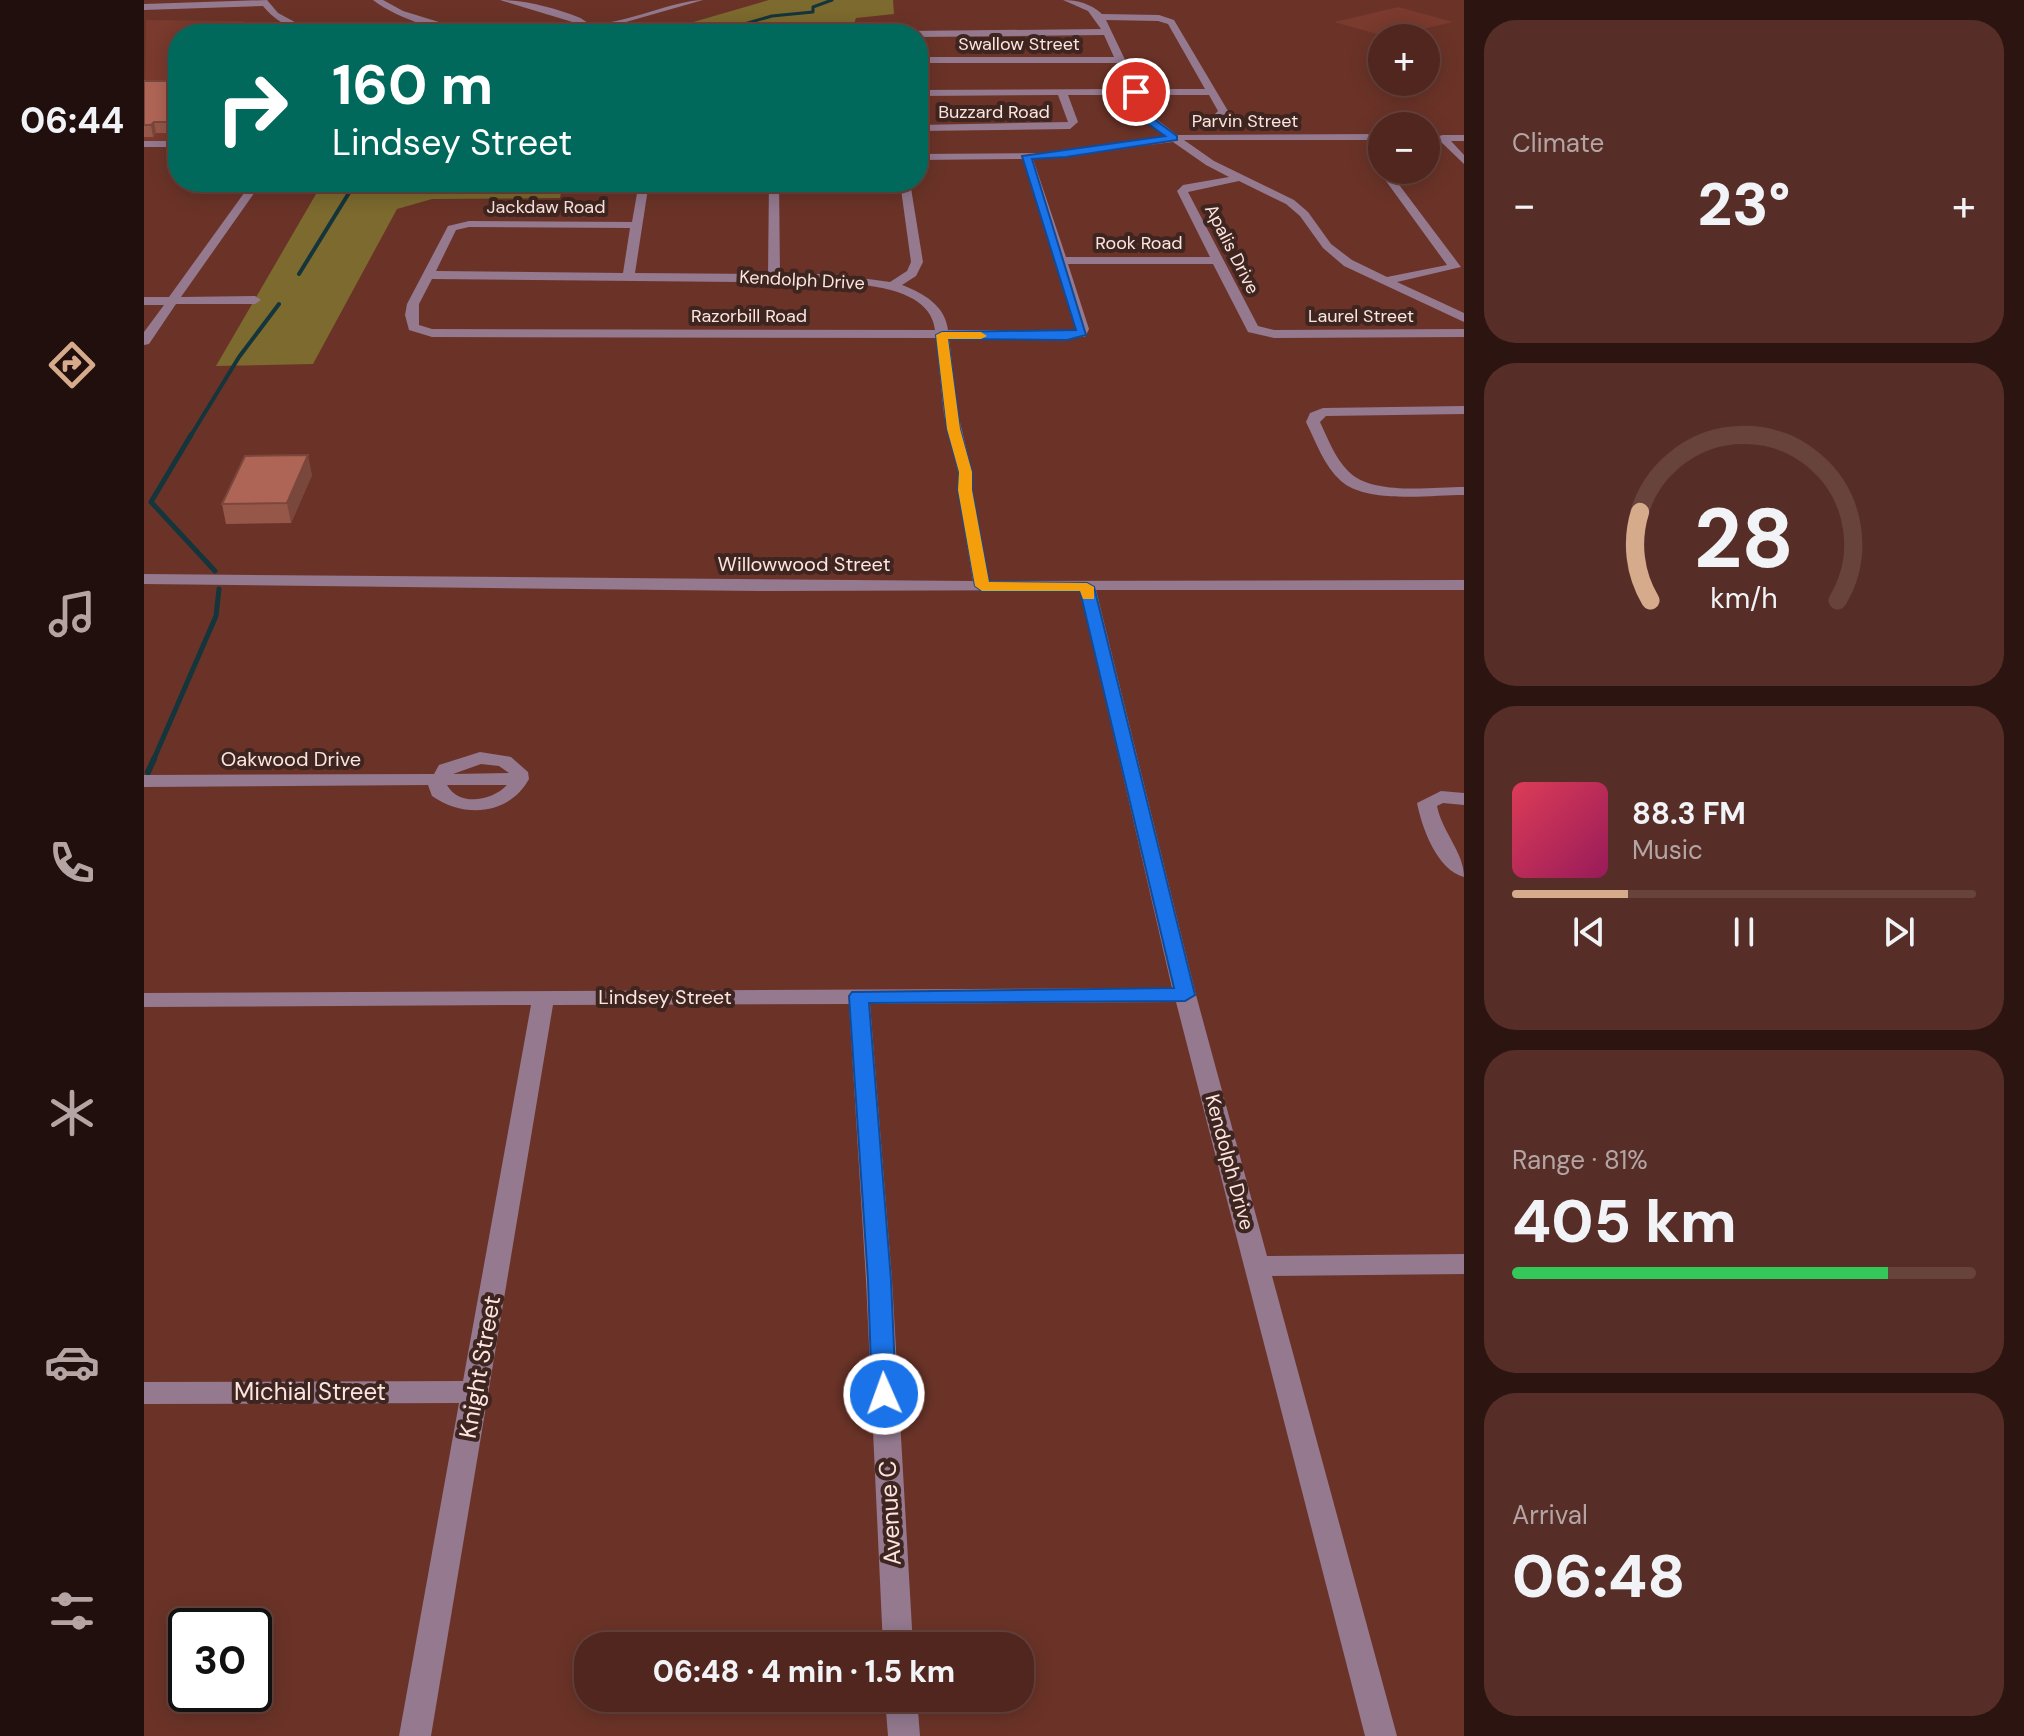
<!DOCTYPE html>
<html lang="en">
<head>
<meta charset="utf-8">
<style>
  :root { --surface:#50261e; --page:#562e27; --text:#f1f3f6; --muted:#b4a5a4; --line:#67433c; --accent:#d6ab8b }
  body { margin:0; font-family:"DM Sans",sans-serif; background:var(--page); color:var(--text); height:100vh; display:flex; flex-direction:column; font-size:30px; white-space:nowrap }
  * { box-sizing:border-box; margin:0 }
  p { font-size:26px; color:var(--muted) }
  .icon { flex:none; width:44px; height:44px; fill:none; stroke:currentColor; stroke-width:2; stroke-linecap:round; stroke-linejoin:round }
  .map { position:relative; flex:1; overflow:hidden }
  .side { display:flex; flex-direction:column; gap:20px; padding:20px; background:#2c1510; width:560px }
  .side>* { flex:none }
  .guide { position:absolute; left:24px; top:24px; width:760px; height:168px; border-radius:32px; box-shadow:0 4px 20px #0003,0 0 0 2px var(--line); background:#00695c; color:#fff; overflow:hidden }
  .controls { position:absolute; left:1224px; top:24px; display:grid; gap:16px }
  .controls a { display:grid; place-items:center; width:72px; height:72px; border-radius:50%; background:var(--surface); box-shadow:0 4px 20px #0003,0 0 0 2px var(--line); font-size:40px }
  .speed { position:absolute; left:24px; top:1608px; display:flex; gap:16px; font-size:40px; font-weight:700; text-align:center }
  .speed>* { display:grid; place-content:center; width:104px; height:104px; border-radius:50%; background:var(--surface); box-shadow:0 4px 20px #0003,0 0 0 2px var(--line); line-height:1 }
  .speed .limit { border:4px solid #111; border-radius:12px; background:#fff; color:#111 }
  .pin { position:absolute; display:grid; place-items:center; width:68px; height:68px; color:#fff; margin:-34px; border:4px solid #fff; border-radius:50%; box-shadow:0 2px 8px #0007 }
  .me { position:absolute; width:88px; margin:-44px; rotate:358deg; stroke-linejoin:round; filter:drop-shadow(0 0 6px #0008) }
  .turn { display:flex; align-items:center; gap:28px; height:168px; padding:0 32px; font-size:36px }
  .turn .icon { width:104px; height:104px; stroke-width:2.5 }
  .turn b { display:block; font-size:56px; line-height:68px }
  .big { font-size:60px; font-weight:800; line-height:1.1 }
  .side .tile { flex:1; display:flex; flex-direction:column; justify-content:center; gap:12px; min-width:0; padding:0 28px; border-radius:32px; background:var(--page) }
  .side .dial { align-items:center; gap:0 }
  .dial svg { height:208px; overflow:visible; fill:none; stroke:var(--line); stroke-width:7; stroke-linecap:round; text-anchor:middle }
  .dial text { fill:var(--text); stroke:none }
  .song { display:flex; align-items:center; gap:24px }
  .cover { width:96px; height:96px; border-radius:12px; background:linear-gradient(135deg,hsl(350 70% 55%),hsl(330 70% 35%)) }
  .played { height:8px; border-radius:4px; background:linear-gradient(90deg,var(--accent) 25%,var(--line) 25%) }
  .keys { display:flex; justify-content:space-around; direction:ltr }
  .heat { display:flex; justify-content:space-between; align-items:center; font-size:44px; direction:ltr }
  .charge { height:12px; border-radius:6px; background:linear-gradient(90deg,#34c759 81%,var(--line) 0) }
  .trip { position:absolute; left:430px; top:1632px; width:460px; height:80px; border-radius:32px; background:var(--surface); box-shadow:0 4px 20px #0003,0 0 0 2px var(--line); font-weight:800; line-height:80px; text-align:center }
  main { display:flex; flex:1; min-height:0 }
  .tab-bar { display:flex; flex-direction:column; width:144px; justify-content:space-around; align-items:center; background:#200f0c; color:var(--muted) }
  .tab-bar .icon { width:56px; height:56px }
  .tab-bar .on { color:var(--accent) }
  .tab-bar b { font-size:36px; color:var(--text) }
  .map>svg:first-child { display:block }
</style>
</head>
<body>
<main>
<nav class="tab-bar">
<b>06:44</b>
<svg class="icon on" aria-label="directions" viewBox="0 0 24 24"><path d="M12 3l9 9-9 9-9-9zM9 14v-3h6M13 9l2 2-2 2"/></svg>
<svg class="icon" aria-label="music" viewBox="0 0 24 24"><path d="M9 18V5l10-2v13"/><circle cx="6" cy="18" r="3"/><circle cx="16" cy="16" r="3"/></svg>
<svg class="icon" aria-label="phone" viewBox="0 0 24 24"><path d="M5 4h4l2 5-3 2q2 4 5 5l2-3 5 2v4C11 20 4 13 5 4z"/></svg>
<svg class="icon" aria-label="climate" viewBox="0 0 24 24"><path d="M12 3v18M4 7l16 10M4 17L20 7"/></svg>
<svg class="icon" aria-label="car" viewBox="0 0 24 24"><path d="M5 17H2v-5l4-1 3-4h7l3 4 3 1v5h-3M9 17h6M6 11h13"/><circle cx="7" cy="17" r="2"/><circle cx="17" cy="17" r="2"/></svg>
<svg class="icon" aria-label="filters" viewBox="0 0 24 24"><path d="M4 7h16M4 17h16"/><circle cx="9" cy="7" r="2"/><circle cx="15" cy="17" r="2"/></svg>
</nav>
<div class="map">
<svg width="1320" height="1736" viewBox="0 0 1320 1736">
  <rect width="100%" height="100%" fill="#6b3328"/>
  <path fill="#7a3a2d" d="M 1255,7 L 1309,22 L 1244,37 L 1190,22 Z
    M 2,20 L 100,21 L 104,34 L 34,34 L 34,144 L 0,144 Z"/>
  <path fill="#7c6a2e" d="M 625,0 L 749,0 L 750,14 L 712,18 L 706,34 L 508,34 Z
    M 179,182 L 419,182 L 416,198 L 288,199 L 253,209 L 169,364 L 72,366 Z"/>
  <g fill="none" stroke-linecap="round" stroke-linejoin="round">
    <path stroke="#14353b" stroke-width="3" d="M 565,34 L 628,16 L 669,12 L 669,7 L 688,0
      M 207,190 L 212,182"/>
    <path stroke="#14353b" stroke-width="4" d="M 155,274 L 208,188
      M 46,437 L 95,357 L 135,304"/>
    <path stroke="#14353b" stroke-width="5" d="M 47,435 L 7,502 L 71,571
      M 9,761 L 72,616 L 75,589"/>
    <path stroke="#14353b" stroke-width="6" d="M 4,772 L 10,759"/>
    <path fill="#94798f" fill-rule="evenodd" d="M 123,0 L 134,13 L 173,34 C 153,34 131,21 119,6 L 0,10 L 0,4 Z
      M 229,0 L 239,0 L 259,11 L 334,34 C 302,34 255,20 229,0 Z
      M 356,0 C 381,0 411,8 434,17 C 438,18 441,22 445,23 C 468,29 529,0 559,0 L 468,26 L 375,34 L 435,24 Z
      M 919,0 C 934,0 947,4 958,14 L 1015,15 L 1030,20 L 1084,111 L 1080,119 L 1071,122 L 1066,119 L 1074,111 L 1065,95 L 997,95 L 1006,114 L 1033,135 L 1238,134 L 1238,140 L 1040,140 L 1070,161 L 1150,200 L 1164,212 L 1187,244 L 1208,260 L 1243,277 L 1303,265 L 1234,170 L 1238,167 L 1238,170 L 1244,170 L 1317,267 L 1253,282 L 1320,313 L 1320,322 L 1200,266 L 1179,248 L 1156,216 L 1142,204 L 1095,181 L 1044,192 L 1114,326 L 1130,330 L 1320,329 L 1320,337 L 1130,338 L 1104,332 L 1069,264 L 924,264 L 945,329 L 941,337 L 805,338 L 814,414 L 828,472 L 828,490 L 845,581 L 1320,580 L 1320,590 L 952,590 L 1052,995 L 1123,1256 L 1320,1254 L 1320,1274 L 1128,1276 L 1253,1736 L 1221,1736 L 1032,1002 L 726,1004 L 748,1280 L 769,1646 L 739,1646 L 722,1280 L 705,1004 L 409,1005 L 287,1736 L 255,1736 L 315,1403 L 0,1404 L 0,1382 L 319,1381 L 387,1005 L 0,1007 L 0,993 L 1028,988 L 936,590 L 616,591 L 0,584 L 0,574 L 829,581 L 814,490 L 814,472 L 800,414 L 792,338 L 288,337 L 265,330 L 261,315 L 263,304 L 304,226 L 325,221 L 488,222 L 495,182 L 505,182 L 491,273 L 624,274 L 625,182 L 635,182 L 636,274 L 688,274 L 746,282 L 763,271 L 767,262 L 756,182 L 766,182 L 779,262 L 772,276 L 758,285 C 779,293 801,305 804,330 L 932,330 L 879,159 L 774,160 L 774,154 L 900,153 L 1022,137 L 999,117 L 988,95 L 924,95 L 934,122 L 926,129 L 774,131 L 774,125 L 924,122 L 914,95 L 774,96 L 774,90 L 985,89 L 973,63 L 774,63 L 774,57 L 970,57 L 960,35 L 774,37 L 774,34 L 760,34 L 764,31 L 957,29 L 944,11 ZM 962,20 L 1014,21 L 1024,24 L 1061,89 L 995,89 ZM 1029,142 L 1062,165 L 1085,177 L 1039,185 L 1033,191 L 1066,257 L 922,257 L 889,159 ZM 325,227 L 486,228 L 479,273 L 292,271 L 312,230 ZM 288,279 L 702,283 C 732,286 787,291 791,330 L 288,329 L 275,325 L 275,304 Z
      M 1299,135 L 1320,135 L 1320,141 L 1307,141 L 1320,155 L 1320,164 L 1295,140 L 1295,136 Z
      M 0,141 L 34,141 L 34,147 L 0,147 Z
      M 108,182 L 118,182 L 37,297 L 111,296 L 117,300 L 111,304 L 32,304 L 5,344 L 0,345 L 0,332 L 20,305 L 0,305 L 0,297 L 25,297 Z
      M 1320,406 L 1320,414 L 1182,416 L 1176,422 C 1184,439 1191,458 1204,471 C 1228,496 1287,487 1320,487 L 1320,495 C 1286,495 1223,504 1197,481 C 1180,466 1172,442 1162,422 L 1166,413 L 1179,408 Z
      M 336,752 L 367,757 L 384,772 L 385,779 C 365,815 321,819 288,796 L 284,785 L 0,787 L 0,775 L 290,774 L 295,765 ZM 337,764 L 355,766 L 365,773 L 309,774 ZM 303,785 L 363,785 C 348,801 315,807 303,785 Z
      M 1297,791 L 1320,793 L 1320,805 L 1299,803 L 1293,806 C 1298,832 1320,852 1320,877 C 1293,870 1278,828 1273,803 Z
      M 741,1698 L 773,1698 L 776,1736 L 744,1736 Z"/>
  </g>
  <path fill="#965749" d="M 0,81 L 34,81 L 34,133 L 12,133 L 9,137 L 0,137 Z
    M 168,475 L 147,523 L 82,524 L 78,504 Z"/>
  <path fill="#7a473c" d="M 10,122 L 12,133 L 9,137 L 7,125 Z
    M 164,455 L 168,475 L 147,523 L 143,503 Z"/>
  <path fill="#af6555" stroke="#7a473c" stroke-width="2" d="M 0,81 L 34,81 L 34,122 L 10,122 L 7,125 L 0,125 Z
    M 164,455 L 143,503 L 78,504 L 101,456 Z"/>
  <path fill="#1a73e8" stroke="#114b97" stroke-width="2" d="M 992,90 L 1010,119 L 1033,136 L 1033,140 L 922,157 L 888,159 L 942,335 L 923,340 L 804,339 L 816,429 L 828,472 L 828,490 L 845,582 L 943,583 L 950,587 L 1051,995 L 1041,1001 L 725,1003 L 747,1280 L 752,1394 L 749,1401 L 740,1404 L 731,1401 L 728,1394 L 724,1280 L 705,996 L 708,992 L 1030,988 L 936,591 L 838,591 L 831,586 L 814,490 L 815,472 L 803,429 L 792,335 L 798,332 L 932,330 L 878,156 L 1021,136 L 1003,123 L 987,92 Z"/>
  <path fill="#f59e0b" d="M 798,332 L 837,332 L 843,336 L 837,339 L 804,339 L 816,429 L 828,472 L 828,490 L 845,582 L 943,583 L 950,587 L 950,599 L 939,599 L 936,591 L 838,591 L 831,586 L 814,490 L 815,472 L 803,429 L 792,335 Z"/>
  <g text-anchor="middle" stroke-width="8" stroke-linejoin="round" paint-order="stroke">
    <g font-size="18" fill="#fbe5e0" stroke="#3f251f">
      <text x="875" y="50">Swallow Street</text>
      <text x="850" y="118">Buzzard Road</text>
      <text x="1101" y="127">Parvin Street</text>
      <text x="402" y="213">Jackdaw Road</text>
      <text x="995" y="249">Rook Road</text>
      <text transform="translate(1088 249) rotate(63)" y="6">Apalis Drive</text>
      <text transform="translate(658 280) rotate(3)" y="6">Kendolph Drive</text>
      <text x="605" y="322">Razorbill Road</text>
      <text x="1217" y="322">Laurel Street</text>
    </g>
    <g font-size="20" fill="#fbe5e0" stroke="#3f251f">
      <text x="660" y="571">Willowwood Street</text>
      <text x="147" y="766">Oakwood Drive</text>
      <text x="521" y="1004">Lindsey Street</text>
      <text transform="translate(1086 1162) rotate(75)" y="7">Kendolph Drive</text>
    </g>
    <g font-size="24" fill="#fbe5e0" stroke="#3f251f">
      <text transform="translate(336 1367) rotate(-80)" y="8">Knight Street</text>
      <text x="166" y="1400">Michial Street</text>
      <text transform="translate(746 1513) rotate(-93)" y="8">Avenue C</text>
    </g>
  </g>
</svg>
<div class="controls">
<a>+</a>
<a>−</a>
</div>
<div class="speed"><div class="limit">30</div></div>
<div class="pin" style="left:992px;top:92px;background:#d93025"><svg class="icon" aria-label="arrive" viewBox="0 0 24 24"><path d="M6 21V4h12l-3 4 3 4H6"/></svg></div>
<svg class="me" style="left:740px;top:1394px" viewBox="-20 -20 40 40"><circle r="17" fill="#1a73e8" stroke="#fff" stroke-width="3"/><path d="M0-11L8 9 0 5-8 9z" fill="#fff"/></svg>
<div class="trip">06:48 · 4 min · 1.5 km</div>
<div class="guide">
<div class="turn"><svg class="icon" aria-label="right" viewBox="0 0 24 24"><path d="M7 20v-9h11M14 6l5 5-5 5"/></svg><div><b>160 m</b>Lindsey Street</div></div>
</div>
</div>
<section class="side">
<div class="tile"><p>Climate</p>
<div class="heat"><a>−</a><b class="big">23°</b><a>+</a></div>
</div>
<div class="tile dial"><svg viewBox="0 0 100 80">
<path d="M14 69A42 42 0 1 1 86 69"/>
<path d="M14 69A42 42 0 0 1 10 35" stroke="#d6ab8b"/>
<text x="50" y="56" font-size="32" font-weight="700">28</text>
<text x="50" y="72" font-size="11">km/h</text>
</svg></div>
<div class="tile">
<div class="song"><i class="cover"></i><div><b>88.3 FM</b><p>Music</p></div></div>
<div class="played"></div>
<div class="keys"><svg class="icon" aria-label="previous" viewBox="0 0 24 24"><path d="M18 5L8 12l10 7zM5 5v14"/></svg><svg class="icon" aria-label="pause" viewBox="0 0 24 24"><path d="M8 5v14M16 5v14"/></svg><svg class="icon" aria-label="next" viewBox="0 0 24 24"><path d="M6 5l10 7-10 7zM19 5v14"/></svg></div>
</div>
<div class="tile"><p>Range · 81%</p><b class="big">405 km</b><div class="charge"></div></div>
<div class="tile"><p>Arrival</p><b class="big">06:48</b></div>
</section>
</main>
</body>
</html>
